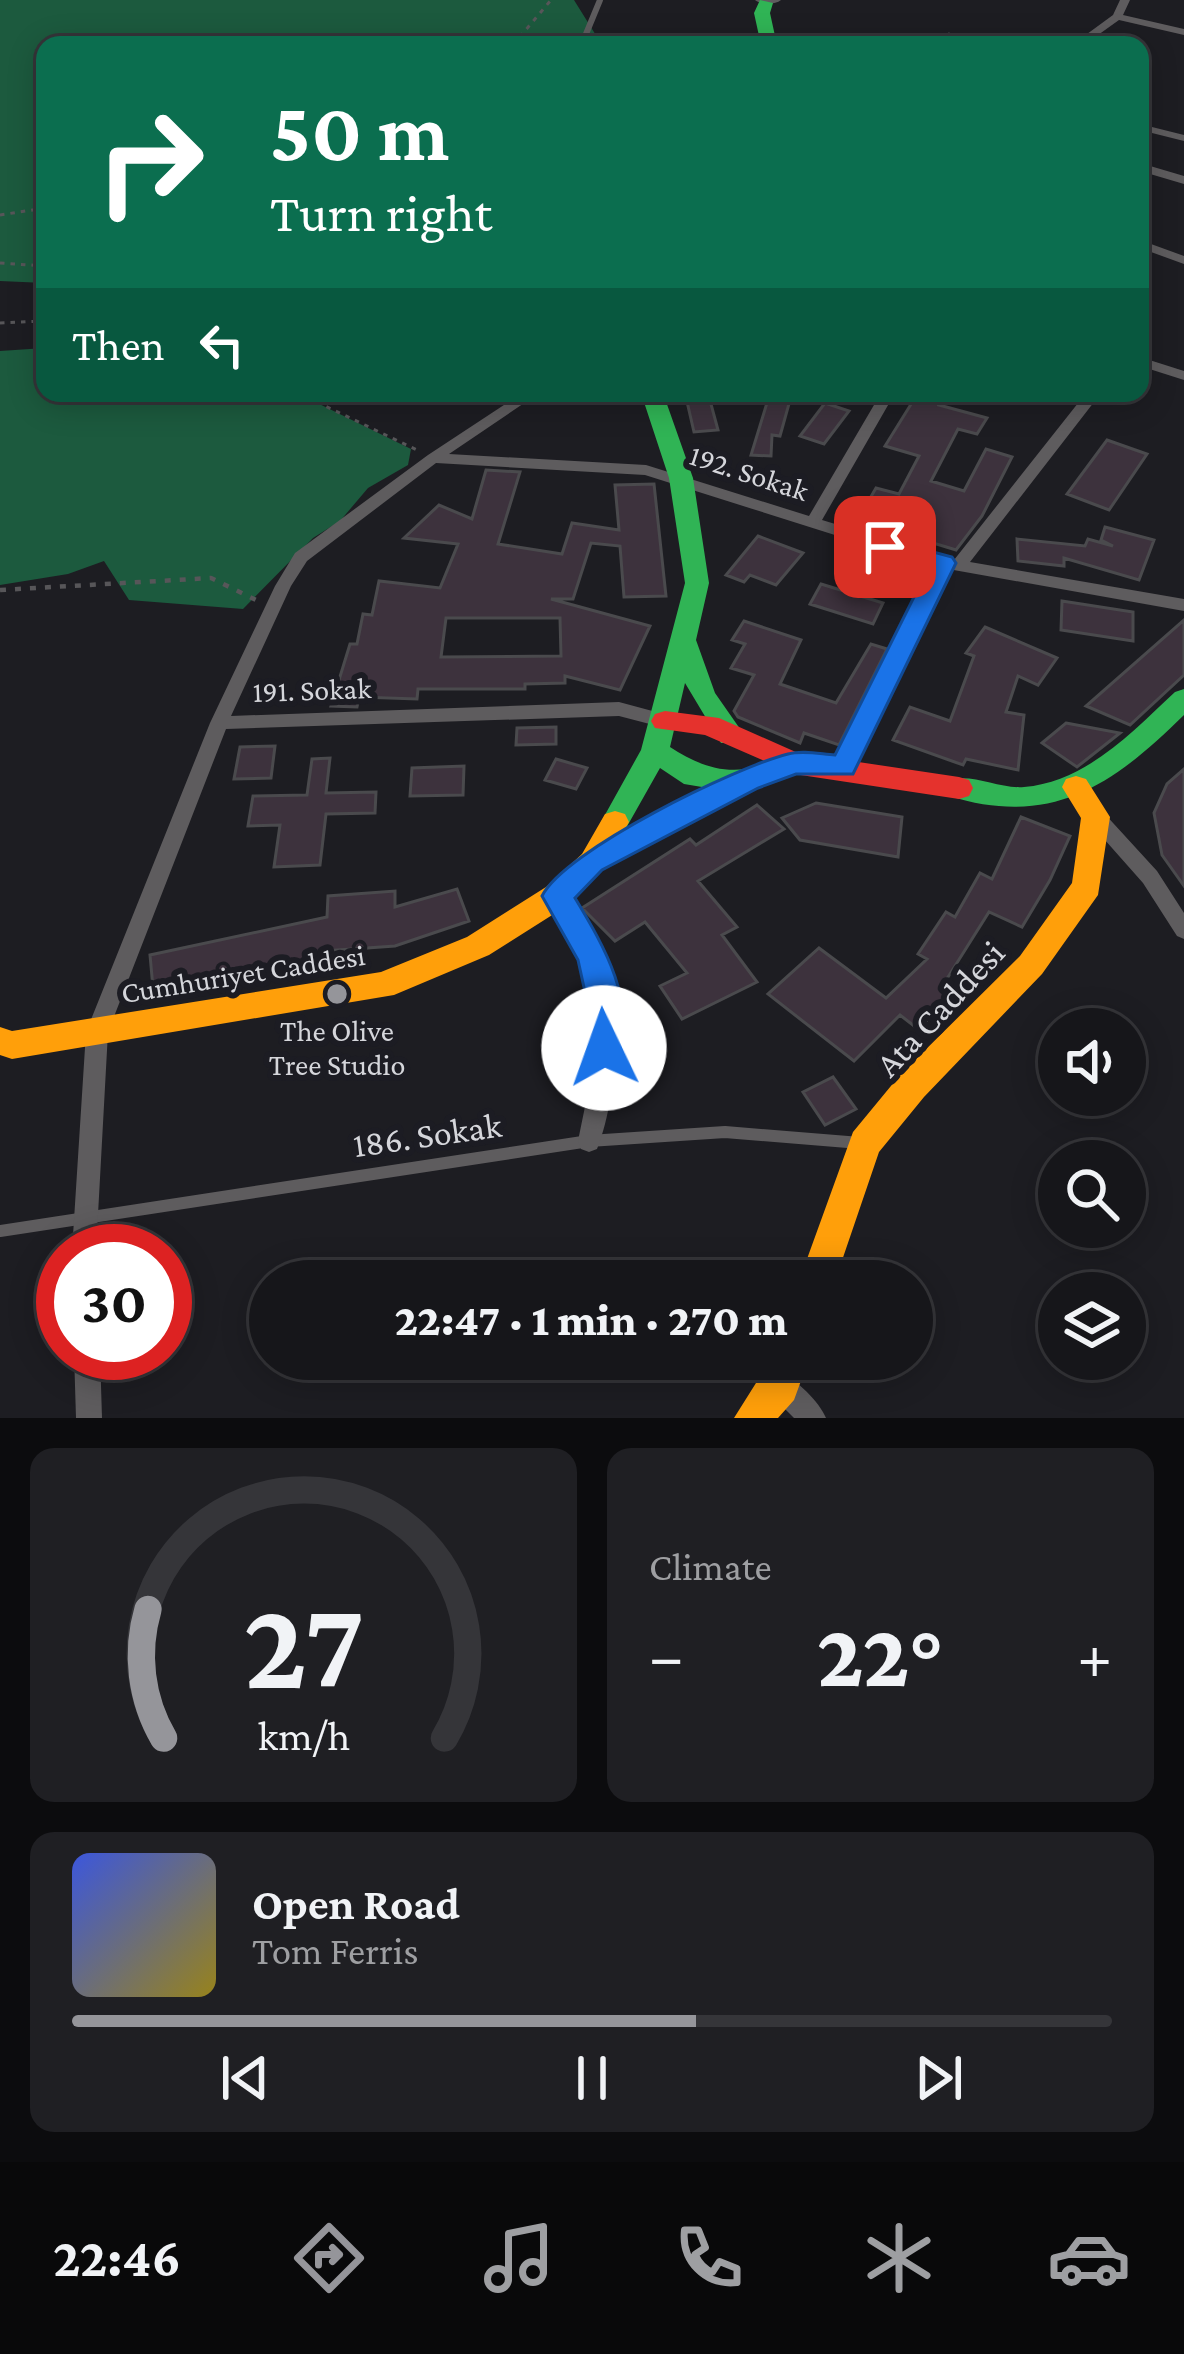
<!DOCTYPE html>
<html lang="en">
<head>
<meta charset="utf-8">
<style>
  :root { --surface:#16161a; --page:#1f1f23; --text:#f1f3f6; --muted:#9e9fa2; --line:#353539; --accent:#95959a }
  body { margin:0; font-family:"Crimson Pro",serif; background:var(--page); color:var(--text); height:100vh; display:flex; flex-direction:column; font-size:45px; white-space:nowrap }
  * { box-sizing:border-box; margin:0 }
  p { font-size:39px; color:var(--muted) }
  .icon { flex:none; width:66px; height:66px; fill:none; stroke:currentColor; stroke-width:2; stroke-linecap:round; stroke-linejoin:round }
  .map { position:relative; height:1418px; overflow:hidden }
  .panel { display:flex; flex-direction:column; gap:30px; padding:30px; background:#0c0c0e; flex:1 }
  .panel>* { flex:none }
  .guide { position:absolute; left:36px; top:36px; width:1113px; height:366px; border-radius:24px; box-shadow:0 6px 30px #0003,0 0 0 3px var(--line); background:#0b6e4f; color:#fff; overflow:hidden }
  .fabs { position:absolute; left:1038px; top:1008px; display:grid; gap:24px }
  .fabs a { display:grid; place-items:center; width:108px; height:108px; border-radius:50%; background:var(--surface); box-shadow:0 6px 30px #0003,0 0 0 3px var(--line); font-size:60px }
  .speed { position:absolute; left:36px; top:1224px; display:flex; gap:24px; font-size:60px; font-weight:700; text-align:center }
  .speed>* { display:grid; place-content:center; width:156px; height:156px; border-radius:50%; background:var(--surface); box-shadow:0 6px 30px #0003,0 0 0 3px var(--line); line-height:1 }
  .speed .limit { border:18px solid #d22; background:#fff; color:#111 }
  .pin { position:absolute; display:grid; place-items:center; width:102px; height:102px; color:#fff; margin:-51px; border-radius:24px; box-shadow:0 6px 18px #0006 }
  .me { position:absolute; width:132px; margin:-66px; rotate:357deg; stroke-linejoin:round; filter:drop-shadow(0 0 9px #0008) }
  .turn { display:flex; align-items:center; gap:42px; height:252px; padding:0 36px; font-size:54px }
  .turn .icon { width:156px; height:156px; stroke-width:2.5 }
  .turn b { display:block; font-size:84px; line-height:102px }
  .then { display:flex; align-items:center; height:114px; padding:0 36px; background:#0003; gap:24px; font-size:45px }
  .big { font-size:90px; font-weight:800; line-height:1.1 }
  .panel .widget { flex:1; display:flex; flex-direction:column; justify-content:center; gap:18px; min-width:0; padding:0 42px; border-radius:24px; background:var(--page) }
  .panel .dial { align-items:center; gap:0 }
  .dial svg { height:312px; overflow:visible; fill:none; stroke:var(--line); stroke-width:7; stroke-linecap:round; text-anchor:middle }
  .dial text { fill:var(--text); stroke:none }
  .song { display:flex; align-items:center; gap:36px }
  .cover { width:144px; height:144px; border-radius:18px; background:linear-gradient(135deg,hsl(230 70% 55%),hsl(50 70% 35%)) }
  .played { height:12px; border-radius:6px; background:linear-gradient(90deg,var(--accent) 60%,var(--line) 60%) }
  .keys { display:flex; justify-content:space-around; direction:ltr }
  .heat { display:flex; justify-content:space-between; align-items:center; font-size:66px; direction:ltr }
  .panel .tiles { flex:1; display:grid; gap:30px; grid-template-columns:1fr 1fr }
  .widget:last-child { grid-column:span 2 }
  .trip { position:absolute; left:249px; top:1260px; width:684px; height:120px; border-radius:60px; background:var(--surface); box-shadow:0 6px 30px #0003,0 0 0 3px var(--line); font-weight:800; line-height:120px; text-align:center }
  .dock { display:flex; height:192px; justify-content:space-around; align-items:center; background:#09090a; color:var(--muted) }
  .dock .icon { width:84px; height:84px }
  .dock .current { color:var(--accent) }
  .dock b { font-size:54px; color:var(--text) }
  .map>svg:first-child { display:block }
</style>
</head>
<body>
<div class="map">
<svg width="1184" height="1418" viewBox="0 0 1184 1418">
  <rect width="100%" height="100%" fill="#1d1d22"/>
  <path fill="#1c5a3e" d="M 0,0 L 574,0 L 602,45 L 45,45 L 45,283 L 0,281 Z
    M 45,348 L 45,393 L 297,393 L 411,449 L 408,465 L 368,488 L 340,521 L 313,538 L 243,609 L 129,600 L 104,561 L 68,574 L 0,585 L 0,351 Z"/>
  <path fill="#3d323d" stroke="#4a4a4d" stroke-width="3" fill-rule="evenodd" d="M 685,393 L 708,393 L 718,430 L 694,432 Z
    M 770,393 L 792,393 L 780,436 L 772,435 L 771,456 L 751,455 Z
    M 918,393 L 946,393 L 939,405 L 987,418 L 977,434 L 958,429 L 931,481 L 964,491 L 986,449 L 1012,457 L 982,516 L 956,550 L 930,542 L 934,534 L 861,514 L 876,488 L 899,494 L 919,456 L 885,446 Z
    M 825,403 L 849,411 L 824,444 L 800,436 Z
    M 1107,440 L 1147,454 L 1109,510 L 1067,494 Z
    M 486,470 L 520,472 L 498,544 L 562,554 L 572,523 L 619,530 L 615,485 L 654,484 L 666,596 L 624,597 L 620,546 L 591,543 L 573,599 L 551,599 L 650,626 L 620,690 L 565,676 L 565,683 L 525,684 L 525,689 L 418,689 L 417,699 L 359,697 L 357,707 L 331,706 L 350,644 L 357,644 L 363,614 L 372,615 L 379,581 L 440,588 L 458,544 L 404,538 L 439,505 L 472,519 ZM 446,618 L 560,618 L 561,656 L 441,657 Z
    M 1105,527 L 1154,540 L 1139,580 L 1064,558 L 1064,566 L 1018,561 L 1017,539 L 1085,546 L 1088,539 L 1113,546 L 1101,540 Z
    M 758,536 L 803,553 L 776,585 L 750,575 L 744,582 L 726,575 Z
    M 821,584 L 883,603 L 873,624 L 810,604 Z
    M 1062,601 L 1133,612 L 1133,641 L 1061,630 Z
    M 1184,620 L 1184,675 L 1130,725 L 1086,706 Z
    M 744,621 L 801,640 L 780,684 L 836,703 L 871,644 L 887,649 L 839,745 L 804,733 L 800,743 L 738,717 L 734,711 L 754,675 L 731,668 L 745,644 L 732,640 Z
    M 985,627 L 1057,658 L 1038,685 L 1018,676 L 1006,712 L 1024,715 L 1018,770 L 966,759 L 963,765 L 893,740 L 910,707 L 950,721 L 974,656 L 966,653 Z
    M 1066,723 L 1120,733 L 1077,767 L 1042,743 Z
    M 556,727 L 556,744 L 516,745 L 517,728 Z
    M 275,746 L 271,778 L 234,779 L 240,747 Z
    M 330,758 L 326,793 L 376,792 L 375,813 L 326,814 L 320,865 L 274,867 L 280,825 L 248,826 L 253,796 L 307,795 L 312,759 Z
    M 556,759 L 587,768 L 576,789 L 545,780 Z
    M 464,766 L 463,795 L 410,796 L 412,768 Z
    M 1184,769 L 1184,886 L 1162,855 L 1154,813 L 1167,784 Z
    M 816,803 L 902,817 L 898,857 L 800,840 L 782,818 Z
    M 757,805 L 784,829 L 698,881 L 737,927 L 722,935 L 757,982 L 682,1019 L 660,986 L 687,973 L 645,922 L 615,941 L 582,908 L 690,839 L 696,845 Z
    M 1021,817 L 1070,836 L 1050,880 L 1022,927 L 989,912 L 943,985 L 954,993 L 918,1029 L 900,1015 L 854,1061 L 768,994 L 819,948 L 886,998 L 927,959 L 918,954 L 946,912 L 955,917 L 980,873 L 992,879 Z
    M 457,889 L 469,921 L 395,946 L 325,951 L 327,966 L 154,999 L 150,955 L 327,917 L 328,896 L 395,891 L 395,907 Z
    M 833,1077 L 856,1109 L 825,1125 L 803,1092 Z"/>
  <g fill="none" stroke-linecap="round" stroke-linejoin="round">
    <path stroke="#575659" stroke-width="3" stroke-dasharray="4.5 6" stroke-linecap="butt" d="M 513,45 L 551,0
      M 942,45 L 950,33
      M 0,215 L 45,208
      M 0,263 L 45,266
      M 0,323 L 45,321
      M 298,393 L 417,450"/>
    <path stroke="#575659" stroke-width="4.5" stroke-dasharray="6 9" stroke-linecap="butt" d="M 0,590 L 211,578 L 258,601"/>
    <path stroke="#5e5c5e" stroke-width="6" d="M 588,45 L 586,34 L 600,0"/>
    <path stroke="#5e5c5e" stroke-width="12" d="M 0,1231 L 589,1141 L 725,1132 L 860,1143"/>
    <path fill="#5e5c5e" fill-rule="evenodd" d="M 755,0 L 781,0 C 775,5 761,5 755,0 Z
      M 1120,0 L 1130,0 L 1123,15 L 1184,29 L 1184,35 L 1119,20 L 1084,45 L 1072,45 L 1113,15 Z
      M 1140,124 L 1184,135 L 1184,141 L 1140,130 Z
      M 1140,163 L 1184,176 L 1184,184 L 1140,171 Z
      M 1140,240 L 1184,256 L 1184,264 L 1140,248 Z
      M 1140,357 L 1184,371 L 1184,380 L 1140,366 Z
      M 522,393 L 539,393 L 449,454 L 646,465 L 809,516 L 881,393 L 895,393 L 822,520 L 954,560 L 1086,393 L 1101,393 L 970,562 L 1184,599 L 1184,611 L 948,569 L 852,767 L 850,772 L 836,772 L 834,767 L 933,566 L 645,475 L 436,463 L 307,561 L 291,586 L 231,716 L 619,702 L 671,716 L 674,721 L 665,728 L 619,716 L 226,729 L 108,1032 L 96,1251 L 72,1251 L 86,1032 L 210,723 L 275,586 L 295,553 L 428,455 Z
      M 1096,809 L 1103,812 L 1157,871 L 1184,913 L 1184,939 L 1177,936 L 1143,883 L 1089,822 L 1086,817 L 1089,812 Z
      M 557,888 L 564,890 C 580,917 599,943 609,973 C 623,1018 615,1105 597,1149 L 589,1152 L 581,1149 L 578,1141 C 590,1081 608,1012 581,954 C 571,934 557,916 547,896 L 550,890 Z
      M 74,1353 L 100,1353 L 102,1418 L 76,1418 Z
      M 780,1373 C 797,1380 819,1401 826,1418 L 794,1418 L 771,1395 L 767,1386 L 771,1377 Z"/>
    <path fill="#30b455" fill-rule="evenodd" d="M 760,0 L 773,3 L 770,13 L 777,45 L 761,45 L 754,13 Z
      M 641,393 L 663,393 L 693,478 L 709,583 L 696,640 L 715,693 L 745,736 L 741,743 L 721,743 L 685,683 L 670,747 C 693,762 717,773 746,769 C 766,767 783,749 804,756 L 808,763 L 804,770 L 758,788 L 592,874 L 582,870 L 577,862 L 582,854 L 708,788 L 684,784 L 660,768 L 625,830 L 605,830 L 601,822 L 641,750 L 685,583 L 669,478 Z
      M 1184,689 L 1184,715 C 1113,785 1052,828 949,796 L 945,788 L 949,780 C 973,773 999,789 1024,787 C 1086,782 1132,732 1175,692 Z"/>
    <path fill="#ff9f0a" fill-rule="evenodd" d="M 1076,776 L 1086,779 L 1110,817 L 1098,895 L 1042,974 L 924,1097 L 879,1152 L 835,1281 L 799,1281 L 853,1132 L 900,1075 L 1020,956 L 1072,883 L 1081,818 L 1062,787 L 1066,779 Z
      M 615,811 L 625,814 L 629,822 L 602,870 L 568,905 L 489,955 L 394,995 L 12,1059 L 0,1055 L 0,1027 L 12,1031 L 381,972 L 467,937 L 546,887 L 582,854 L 605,814 Z
      M 771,1359 L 809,1359 L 794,1400 L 778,1418 L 734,1418 Z"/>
    <path fill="#e5322d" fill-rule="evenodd" d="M 665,711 L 719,718 L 798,753 L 959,777 L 969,780 L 973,788 L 969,796 L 959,799 L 794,774 L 705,735 L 655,728 L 651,721 L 655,714 Z"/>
  </g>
  <path fill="#1a73e8" stroke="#114b97" stroke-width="3" d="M 885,539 L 952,557 L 956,563 L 853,774 L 796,774 L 758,788 L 602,870 L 575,898 C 602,943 640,1005 615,1059 L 604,1063 L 592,1059 L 587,1048 L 590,1015 L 578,960 L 542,896 C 565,850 736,767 788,754 C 803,750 820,754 835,755 L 929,567 L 877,552 L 877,541 Z"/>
  <circle fill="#95959a" stroke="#1c1c23" stroke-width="4.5" cx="337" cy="994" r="12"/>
  <g text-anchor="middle" stroke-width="12" stroke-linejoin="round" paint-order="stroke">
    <g font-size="30" fill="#d5d6db" stroke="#1c1c23">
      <text transform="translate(749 473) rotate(18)" y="10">192. Sokak</text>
      <text transform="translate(312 690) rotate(-2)" y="10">191. Sokak</text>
      <text transform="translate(243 974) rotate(-9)" y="10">Cumhuriyet Caddesi</text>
    </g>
    <g font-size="30" fill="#d5d6db" stroke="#1c1c23">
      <text x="337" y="1041">The Olive<tspan x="337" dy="34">Tree Studio</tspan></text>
    </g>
    <g font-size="36" fill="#d5d6db" stroke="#1c1c23">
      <text transform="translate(939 1008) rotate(-47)" y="13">Ata Caddesi</text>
      <text transform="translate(427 1134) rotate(-8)" y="13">186. Sokak</text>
    </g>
  </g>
</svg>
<div class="fabs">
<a><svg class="icon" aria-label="sound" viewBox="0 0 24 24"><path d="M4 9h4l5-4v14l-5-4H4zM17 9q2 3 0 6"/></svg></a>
<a><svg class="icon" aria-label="search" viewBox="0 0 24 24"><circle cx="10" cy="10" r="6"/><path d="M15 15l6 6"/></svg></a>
<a><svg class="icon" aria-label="layers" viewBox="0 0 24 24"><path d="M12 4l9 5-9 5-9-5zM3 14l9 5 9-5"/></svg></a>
</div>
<div class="speed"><div class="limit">30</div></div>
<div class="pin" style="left:885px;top:547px;background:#d93025"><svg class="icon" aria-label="arrive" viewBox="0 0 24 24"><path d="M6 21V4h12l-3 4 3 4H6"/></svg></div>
<svg class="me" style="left:604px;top:1048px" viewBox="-20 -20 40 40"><circle r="19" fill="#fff"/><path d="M0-13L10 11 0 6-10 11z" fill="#1a73e8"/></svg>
<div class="trip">22:47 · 1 min · 270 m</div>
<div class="guide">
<div class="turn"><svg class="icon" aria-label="right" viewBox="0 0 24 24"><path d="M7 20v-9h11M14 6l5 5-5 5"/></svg><div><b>50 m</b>Turn right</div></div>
<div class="then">Then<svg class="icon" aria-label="left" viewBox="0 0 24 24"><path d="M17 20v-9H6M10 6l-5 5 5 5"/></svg></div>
</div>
</div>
<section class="panel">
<div class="tiles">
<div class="widget dial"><svg viewBox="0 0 100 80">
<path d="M14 69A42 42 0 1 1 86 69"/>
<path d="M14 69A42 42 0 0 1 10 36" stroke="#95959a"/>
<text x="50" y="56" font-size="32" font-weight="700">27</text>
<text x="50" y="72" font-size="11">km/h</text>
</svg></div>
<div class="widget"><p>Climate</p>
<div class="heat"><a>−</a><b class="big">22°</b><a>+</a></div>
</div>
<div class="widget">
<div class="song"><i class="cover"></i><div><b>Open Road</b><p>Tom Ferris</p></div></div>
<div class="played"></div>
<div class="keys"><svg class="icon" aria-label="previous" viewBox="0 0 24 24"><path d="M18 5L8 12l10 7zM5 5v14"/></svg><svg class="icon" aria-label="pause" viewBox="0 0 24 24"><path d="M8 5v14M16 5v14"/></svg><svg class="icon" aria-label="next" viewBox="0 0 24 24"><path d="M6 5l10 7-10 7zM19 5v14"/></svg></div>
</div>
</div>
</section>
<nav class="dock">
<b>22:46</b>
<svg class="icon current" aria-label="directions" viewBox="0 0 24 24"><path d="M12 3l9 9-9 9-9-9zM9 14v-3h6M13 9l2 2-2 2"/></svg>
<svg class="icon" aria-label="music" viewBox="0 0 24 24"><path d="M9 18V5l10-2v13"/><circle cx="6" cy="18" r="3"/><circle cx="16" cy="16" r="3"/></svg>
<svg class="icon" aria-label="phone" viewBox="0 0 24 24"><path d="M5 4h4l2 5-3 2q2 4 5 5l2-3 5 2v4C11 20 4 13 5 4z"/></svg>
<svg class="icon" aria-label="climate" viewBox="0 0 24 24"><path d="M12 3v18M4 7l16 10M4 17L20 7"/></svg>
<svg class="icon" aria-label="car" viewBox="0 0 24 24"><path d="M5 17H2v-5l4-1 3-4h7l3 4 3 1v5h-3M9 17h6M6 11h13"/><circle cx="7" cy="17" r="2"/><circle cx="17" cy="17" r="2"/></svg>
</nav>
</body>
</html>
